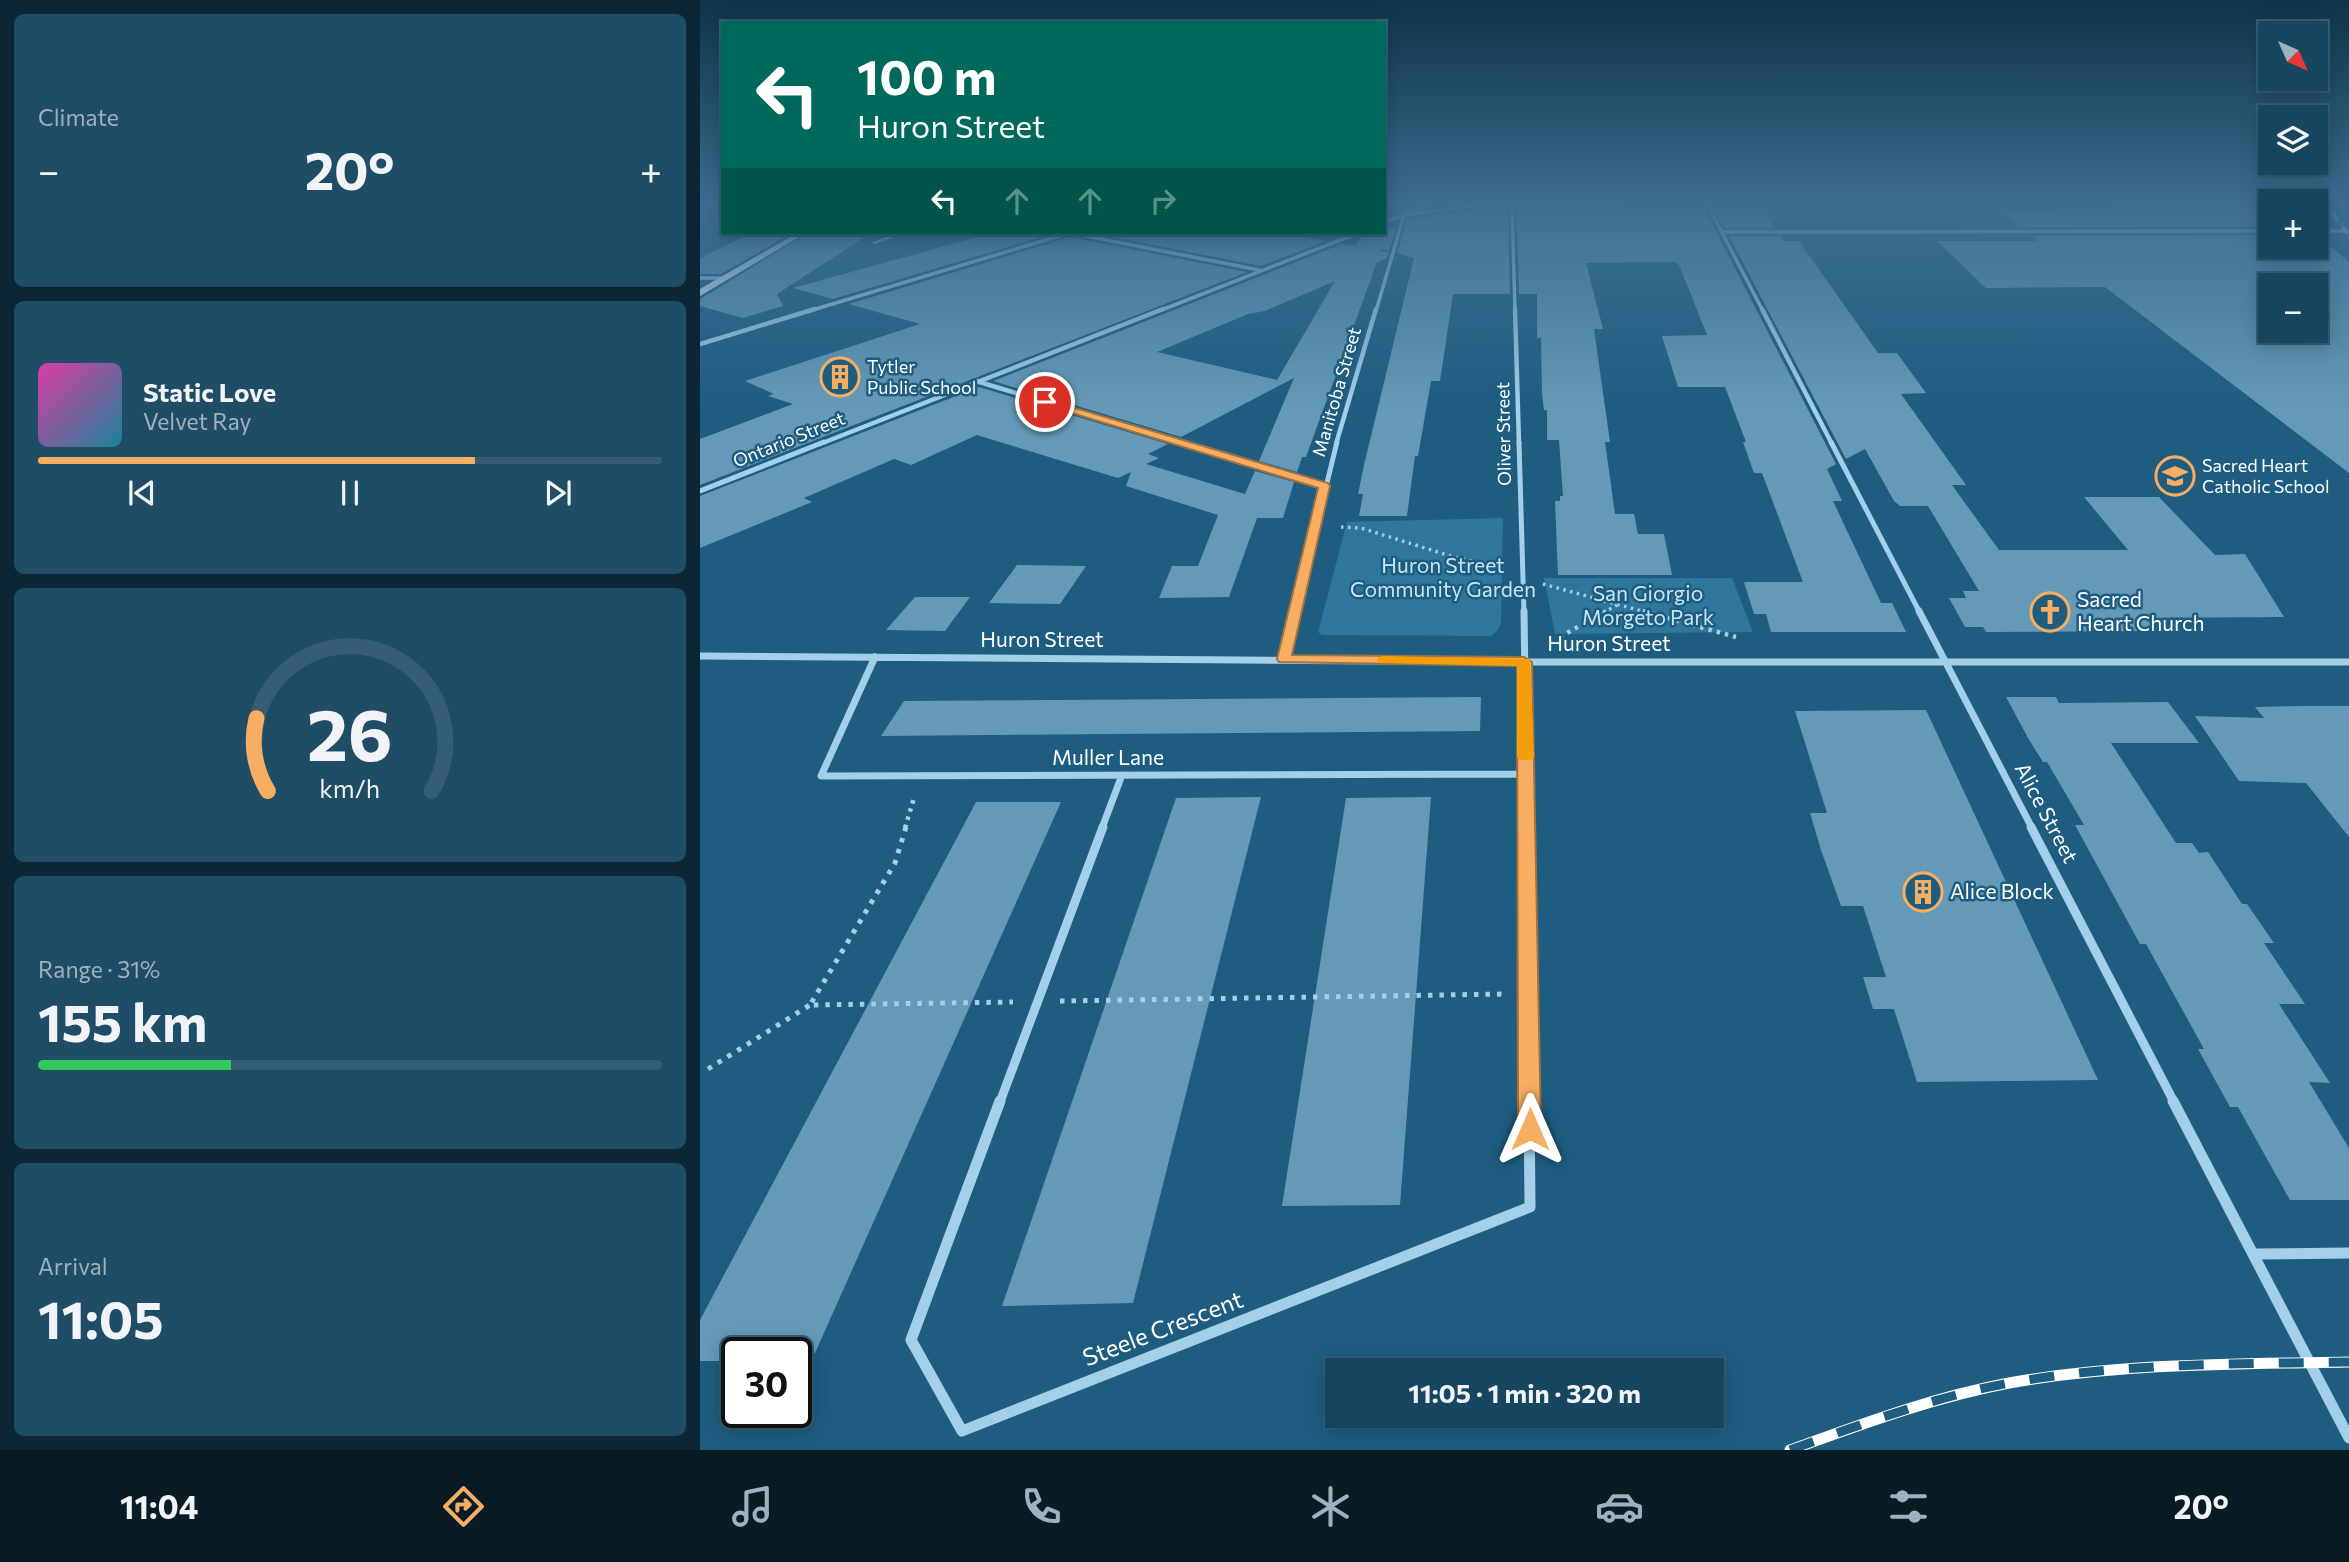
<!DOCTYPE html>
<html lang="en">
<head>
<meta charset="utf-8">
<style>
  :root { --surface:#164660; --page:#1f4d66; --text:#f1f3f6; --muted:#9eb1bd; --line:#355e75; --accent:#f7ae62 }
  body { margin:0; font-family:Commissioner,sans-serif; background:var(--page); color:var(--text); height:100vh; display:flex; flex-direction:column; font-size:26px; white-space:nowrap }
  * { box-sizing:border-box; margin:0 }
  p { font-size:23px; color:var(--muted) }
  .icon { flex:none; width:38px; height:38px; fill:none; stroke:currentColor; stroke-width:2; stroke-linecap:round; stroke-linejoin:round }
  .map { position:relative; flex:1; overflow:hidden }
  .panel { display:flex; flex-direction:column; gap:14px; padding:14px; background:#0c2635; width:700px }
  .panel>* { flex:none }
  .top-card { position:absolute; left:21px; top:21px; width:665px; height:214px; border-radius:0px; box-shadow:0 4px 18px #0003,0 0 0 2px var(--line); background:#00695c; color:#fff; overflow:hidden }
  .needle { width:46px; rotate:135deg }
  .fabs { position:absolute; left:1558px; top:21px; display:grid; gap:14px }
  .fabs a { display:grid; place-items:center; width:70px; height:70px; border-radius:0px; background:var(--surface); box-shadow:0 4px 18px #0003,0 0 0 2px var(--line); font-size:35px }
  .speed { position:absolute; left:21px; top:1337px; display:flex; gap:14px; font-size:35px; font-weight:700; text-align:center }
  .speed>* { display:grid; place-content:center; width:91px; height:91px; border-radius:50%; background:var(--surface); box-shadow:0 4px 18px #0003,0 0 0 2px var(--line); line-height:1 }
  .speed .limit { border:4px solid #111; border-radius:10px; background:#fff; color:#111 }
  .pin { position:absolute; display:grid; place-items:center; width:60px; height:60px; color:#fff; margin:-30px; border:4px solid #fff; border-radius:50%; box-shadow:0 2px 7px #0007 }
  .me { position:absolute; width:77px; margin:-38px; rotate:0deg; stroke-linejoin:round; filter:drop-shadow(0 0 5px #0008) }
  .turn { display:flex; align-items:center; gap:24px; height:147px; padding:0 21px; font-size:32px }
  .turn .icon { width:91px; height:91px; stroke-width:2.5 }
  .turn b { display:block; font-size:49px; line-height:60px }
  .lanes { display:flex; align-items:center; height:66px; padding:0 21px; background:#0003; justify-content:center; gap:35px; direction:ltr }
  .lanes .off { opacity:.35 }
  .big { font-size:52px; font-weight:700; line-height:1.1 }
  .panel .tile { flex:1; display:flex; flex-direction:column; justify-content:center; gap:10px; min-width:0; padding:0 24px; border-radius:10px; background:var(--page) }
  .panel .dial { align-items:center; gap:0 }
  .dial svg { height:182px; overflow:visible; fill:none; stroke:var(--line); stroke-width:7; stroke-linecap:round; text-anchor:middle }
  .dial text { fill:var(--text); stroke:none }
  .song { display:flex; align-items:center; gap:21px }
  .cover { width:84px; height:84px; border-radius:10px; background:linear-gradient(135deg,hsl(320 70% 55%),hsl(190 70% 35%)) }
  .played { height:7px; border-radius:4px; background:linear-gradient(90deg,var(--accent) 70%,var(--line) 70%) }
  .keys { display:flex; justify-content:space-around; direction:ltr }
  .heat { display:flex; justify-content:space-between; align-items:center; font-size:38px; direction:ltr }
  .charge { height:10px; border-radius:5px; background:linear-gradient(90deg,#34c759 31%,var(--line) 0) }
  .trip { position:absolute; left:625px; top:1358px; width:399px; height:70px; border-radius:0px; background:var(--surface); box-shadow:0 4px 18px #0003,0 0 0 2px var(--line); font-weight:700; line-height:70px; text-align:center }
  .dock { display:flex; height:112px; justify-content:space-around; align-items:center; background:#091c26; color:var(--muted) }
  .dock .icon { width:49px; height:49px }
  .dock .current { color:var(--accent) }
  .dock b { font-size:32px; color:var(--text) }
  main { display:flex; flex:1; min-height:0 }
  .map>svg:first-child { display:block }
</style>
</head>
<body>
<main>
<section class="panel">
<div class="tile"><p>Climate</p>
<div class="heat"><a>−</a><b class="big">20°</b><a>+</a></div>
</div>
<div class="tile">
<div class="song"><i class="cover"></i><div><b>Static Love</b><p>Velvet Ray</p></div></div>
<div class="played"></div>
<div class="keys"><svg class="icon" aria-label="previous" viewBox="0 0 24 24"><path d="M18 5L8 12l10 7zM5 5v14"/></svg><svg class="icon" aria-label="pause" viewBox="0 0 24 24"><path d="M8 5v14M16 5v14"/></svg><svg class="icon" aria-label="next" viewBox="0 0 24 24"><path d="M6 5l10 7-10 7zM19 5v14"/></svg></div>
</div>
<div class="tile dial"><svg viewBox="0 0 100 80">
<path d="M14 69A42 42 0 1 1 86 69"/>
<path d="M14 69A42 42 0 0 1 9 37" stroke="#f7ae62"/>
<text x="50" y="56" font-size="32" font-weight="700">26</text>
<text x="50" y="72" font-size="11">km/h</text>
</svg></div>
<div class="tile"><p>Range · 31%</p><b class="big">155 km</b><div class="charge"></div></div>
<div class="tile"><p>Arrival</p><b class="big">11:05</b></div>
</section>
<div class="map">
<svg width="1649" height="1450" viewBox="0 0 1649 1450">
  <rect width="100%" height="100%" fill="#1e5d80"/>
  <path fill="#2e769c" d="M 803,518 L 801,623 L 798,630 L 791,636 L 622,635 L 618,632 L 647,522 Z
    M 844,578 L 1032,578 L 1053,632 L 855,634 Z"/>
  <path fill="#649ab7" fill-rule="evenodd" d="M 777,206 L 808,206 L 810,294 L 753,294 L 740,381 L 731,381 L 718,456 L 715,456 L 707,516 L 659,516 L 663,494 L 658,494 L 664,465 L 714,258 L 697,253 L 706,222 L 718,218 L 774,210 Z
    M 816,206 L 1004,208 L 1136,464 L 1127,469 L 1142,501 L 1133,501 L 1181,603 L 1192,603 L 1206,632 L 1071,632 L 1066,614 L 1054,614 L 1044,582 L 1103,582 L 1062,473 L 1054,473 L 1043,442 L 1046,442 L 1025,387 L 978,387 L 962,336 L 1007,335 L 979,265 L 975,262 L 886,263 L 903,329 L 894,329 L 910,442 L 905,442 L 915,514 L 934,514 L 938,534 L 964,534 L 972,575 L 858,575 L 855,501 L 860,501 L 860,496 L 863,496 L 859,440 L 847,440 L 847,410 L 844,410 L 842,394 L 841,338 L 837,338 L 837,294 L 819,294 Z
    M 1414,206 L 1570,207 L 1570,227 L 1319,227 L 1301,213 L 1359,213 L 1353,209 L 1417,208 Z
    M 1062,207 L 1075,228 L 1024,228 L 1014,208 Z
    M 691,225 L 689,230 L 696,227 L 689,251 L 682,249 L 681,251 L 689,252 L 687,258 L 677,262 L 606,457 L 602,457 L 597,472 L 559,461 L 594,378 L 481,437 L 293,381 L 642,244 L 655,246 L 662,233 L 684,233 L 684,227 ZM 635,281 L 577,380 L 457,352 L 548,314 L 565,311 Z
    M 52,233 L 92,233 L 21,274 L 0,274 L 0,258 Z
    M 108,233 L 171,233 L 77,294 L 83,306 L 43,318 L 0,306 L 0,299 Z
    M 292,233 L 355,233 L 133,299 L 93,288 Z
    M 392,233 L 607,233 L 608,238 L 626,241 L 561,266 Z
    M 1570,235 L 1570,247 L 1615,247 L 1615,240 L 1623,240 L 1649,262 L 1649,473 L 1405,287 L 1286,288 L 1237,241 L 1337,241 L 1331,236 ZM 1570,285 L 1615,285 L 1615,331 L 1570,331 Z
    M 1029,236 L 1081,236 L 1084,241 L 1099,241 L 1178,353 L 1197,353 L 1226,393 L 1201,394 L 1266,485 L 1252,485 L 1299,550 L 1428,550 L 1384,497 L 1459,497 L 1515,555 L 1545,554 L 1584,617 L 1446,618 L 1457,631 L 1286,632 L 1283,627 L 1265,627 L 1249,598 L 1266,598 L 1263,591 L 1279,591 L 1228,506 L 1200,506 L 1194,501 L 1165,449 L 1146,459 Z
    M 370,237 L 547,272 L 0,485 L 0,439 L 93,404 L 68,396 L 74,394 L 45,381 L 220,324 L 149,304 Z
    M 279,387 L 468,444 L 448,454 L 459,458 L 446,464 L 545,494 L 555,471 L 594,482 L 583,518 L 557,518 L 529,597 L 459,598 L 472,566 L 498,566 L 518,515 L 426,486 L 431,472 L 418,478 L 277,435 L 211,465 L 194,459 L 104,498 L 112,502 L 0,548 L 0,496 Z
    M 317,565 L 386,566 L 360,604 L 289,603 Z
    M 215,597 L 270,597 L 245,631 L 186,630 Z
    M 781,697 L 780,731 L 181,736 L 204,701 Z
    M 1306,697 L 1356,697 L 1359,703 L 1468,702 L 1499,743 L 1411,743 L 1476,843 L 1492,843 L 1499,853 L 1508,852 L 1542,904 L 1547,904 L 1574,943 L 1564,943 L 1605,1004 L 1579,1004 L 1630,1083 L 1609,1082 L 1649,1148 L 1649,1200 L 1590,1200 L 1538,1107 L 1530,1107 L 1498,1049 L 1504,1049 L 1446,944 L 1440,944 L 1375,825 L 1384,825 L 1347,762 L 1343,762 L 1328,738 Z
    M 1604,706 L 1649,706 L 1649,837 L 1606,783 L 1539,781 L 1495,716 L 1564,718 L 1555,707 Z
    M 1226,710 L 1398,1080 L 1217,1082 L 1194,1009 L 1173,1009 L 1163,977 L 1186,977 L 1163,906 L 1141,906 L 1121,850 L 1110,813 L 1127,813 L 1095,711 Z
    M 561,797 L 433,1303 L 302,1306 L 476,798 Z
    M 731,797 L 700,1205 L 582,1206 L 646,798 Z
    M 276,802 L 361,802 L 115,1353 L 37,1353 L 37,1361 L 0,1361 L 0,1320 Z"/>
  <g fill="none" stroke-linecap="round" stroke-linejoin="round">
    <path stroke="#a3d0e8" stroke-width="3.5" stroke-dasharray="2.5 4.5" stroke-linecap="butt" d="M 641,527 L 661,528 L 757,558 L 803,567
      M 843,584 L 949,613
      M 903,613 L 917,605"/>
    <path stroke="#a3d0e8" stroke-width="4.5" stroke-dasharray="3.5 5" stroke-linecap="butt" d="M 943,611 L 1036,637
      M 860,637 L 906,611
      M 205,828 L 214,798"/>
    <path stroke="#a3d0e8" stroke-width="5" stroke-dasharray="4.5 7" stroke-linecap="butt" d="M 206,827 L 195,863 L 110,1005 L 313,1002
      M 360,1001 L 806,994
      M 8,1069 L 110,1005"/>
    <path stroke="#a3d0e8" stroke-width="2.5" d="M 174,243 L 201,233"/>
    <path stroke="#a3d0e8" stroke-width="3.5" d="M 812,206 L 815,311
      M 1008,206 L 1063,311
      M 704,215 L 773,206
      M 684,223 L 726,206
      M 1615,231 L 1649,231
      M 1023,232 L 1570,231
      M 371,233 L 559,270
      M 0,278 L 26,278
      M 109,311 L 369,233
      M 459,311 L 658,233
      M 676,311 L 704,215"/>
    <path stroke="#a3d0e8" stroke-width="4.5" d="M 815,309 L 819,444
      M 1062,309 L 1132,444
      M 0,344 L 115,309
      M 276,381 L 485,444
      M 120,444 L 463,309
      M 636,444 L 676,309"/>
    <path stroke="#a3d0e8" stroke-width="5" d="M 479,442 L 624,486
      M 819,442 L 824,613
      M 1131,442 L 1220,613
      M 0,491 L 124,442
      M 595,613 L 637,442"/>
    <path stroke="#a3d0e8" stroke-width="7" d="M 824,611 L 827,828
      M 1219,611 L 1332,828
      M 0,656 L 825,662 L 1649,662
      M 175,657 L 121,776 L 826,774
      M 584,659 L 595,611
      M 402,828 L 422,775"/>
    <path stroke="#a3d0e8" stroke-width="9" d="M 827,827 L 829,1102
      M 1331,827 L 1474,1102
      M 300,1102 L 403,827"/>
    <path stroke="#a3d0e8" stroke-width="11" d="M 300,1101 L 211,1340 L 262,1431 L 830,1207 L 829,1101
      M 1473,1101 L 1649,1438
      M 1555,1254 L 1649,1253"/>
    <path fill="#e5f4fe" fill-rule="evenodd" d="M 97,233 L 106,233 L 0,296 L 0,289 Z"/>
    <g stroke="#fff" stroke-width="3.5">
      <path id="rail-far1" d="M 1631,206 L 1635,217 L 1649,235"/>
    </g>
    <g stroke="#fff" stroke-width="11">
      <path id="rail" d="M 1090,1450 C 1162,1424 1234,1397 1309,1383 C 1421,1363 1536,1364 1649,1362"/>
    </g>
    <use href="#rail-far1" stroke="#1e5d80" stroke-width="2.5" stroke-dasharray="8" stroke-linecap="butt"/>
    <use href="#rail" stroke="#1e5d80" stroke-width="9" stroke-dasharray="25" stroke-linecap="butt"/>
  </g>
  <linearGradient id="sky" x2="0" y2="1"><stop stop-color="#103346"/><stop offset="0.5" stop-color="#3b6d91"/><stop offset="1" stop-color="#3b6d91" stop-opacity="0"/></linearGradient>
  <rect width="1649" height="409" fill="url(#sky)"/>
  <path fill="#f7ae62" stroke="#a17140" stroke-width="2" d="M 345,399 L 628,483 L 630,486 L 592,655 L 824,657 L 832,662 L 841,1129 L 838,1136 L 830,1139 L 821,1136 L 818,1129 L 817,666 L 579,662 L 577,659 L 618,488 L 342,404 L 342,400 Z"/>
  <path fill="#f59e0b" d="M 684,656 L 830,659 L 834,757 L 831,760 L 820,760 L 817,757 L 817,666 L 679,663 L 677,660 L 679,657 Z"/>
  <defs>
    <g id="building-ring" transform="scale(2.0125)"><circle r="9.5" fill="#1e5d80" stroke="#f7ae62" stroke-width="1.5"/><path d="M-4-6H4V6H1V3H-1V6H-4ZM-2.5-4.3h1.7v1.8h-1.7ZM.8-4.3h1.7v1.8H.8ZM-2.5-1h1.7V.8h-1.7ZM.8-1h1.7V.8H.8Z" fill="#f7ae62"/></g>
    <g id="school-ring" transform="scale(2.0125)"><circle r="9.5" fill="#1e5d80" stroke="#f7ae62" stroke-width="1.5"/><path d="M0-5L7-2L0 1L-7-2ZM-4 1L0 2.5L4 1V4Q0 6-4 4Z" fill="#f7ae62"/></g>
    <g id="church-ring" transform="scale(2.0125)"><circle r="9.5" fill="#1e5d80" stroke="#f7ae62" stroke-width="1.5"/><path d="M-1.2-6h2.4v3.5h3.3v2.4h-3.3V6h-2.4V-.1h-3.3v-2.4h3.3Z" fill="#f7ae62"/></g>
  </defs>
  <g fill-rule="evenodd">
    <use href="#building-ring" x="140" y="377"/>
    <use href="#school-ring" x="1475" y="476"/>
    <use href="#church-ring" x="1350" y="612"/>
    <use href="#building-ring" x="1223" y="892"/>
  </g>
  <g text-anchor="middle" stroke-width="5" stroke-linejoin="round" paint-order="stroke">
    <g font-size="18" fill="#fff" stroke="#1e5d80" text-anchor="start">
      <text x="167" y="373">Tytler<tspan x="167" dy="21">Public School</tspan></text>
      <text x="1502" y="472">Sacred Heart<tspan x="1502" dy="21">Catholic School</tspan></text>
    </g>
    <g font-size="18" fill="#fff" stroke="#1e5d80">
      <text transform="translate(637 392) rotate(-74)" y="6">Manitoba Street</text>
      <text transform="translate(804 434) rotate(-91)" y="6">Oliver Street</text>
      <text transform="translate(89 440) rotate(-22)" y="6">Ontario Street</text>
    </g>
    <g font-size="21" fill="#c7e6f6" stroke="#1e5d80">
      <text x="743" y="573">Huron Street<tspan x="743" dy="24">Community Garden</tspan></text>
      <text x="948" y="601">San Giorgio<tspan x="948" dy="24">Morgeto Park</tspan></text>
    </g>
    <g font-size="21" fill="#fff" stroke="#1e5d80" text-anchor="start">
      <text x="1377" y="607">Sacred<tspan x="1377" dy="24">Heart Church</tspan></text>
      <text x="1250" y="899">Alice Block</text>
    </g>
    <g font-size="21" fill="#fff" stroke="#1e5d80">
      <text x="342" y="647">Huron Street</text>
      <text x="909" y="651">Huron Street</text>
      <text x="408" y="765">Muller Lane</text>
      <text transform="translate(1346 813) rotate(62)" y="7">Alice Street</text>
    </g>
    <g font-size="24" fill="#fff" stroke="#1e5d80">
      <text transform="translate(463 1329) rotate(-21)" y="8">Steele Crescent</text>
    </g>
  </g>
</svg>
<div class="fabs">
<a><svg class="needle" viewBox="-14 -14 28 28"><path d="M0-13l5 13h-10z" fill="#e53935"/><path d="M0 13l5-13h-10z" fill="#9eb1bd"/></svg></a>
<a><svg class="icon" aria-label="layers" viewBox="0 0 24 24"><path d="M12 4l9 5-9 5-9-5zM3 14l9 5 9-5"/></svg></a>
<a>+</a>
<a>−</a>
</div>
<div class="speed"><div class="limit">30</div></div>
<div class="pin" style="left:345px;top:402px;background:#d93025"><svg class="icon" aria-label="arrive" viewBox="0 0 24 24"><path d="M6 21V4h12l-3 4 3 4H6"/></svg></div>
<svg class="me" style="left:830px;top:1129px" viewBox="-20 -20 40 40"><path d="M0-17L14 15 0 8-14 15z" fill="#f7ae62" stroke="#fff" stroke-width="4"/></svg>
<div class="trip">11:05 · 1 min · 320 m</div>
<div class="top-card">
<div class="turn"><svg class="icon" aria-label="left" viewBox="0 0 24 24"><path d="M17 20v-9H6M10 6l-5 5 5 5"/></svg><div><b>100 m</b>Huron Street</div></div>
<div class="lanes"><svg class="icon" aria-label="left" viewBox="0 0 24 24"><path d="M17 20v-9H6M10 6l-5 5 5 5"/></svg><svg class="icon off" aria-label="ahead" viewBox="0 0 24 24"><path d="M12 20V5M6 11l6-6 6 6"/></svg><svg class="icon off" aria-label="ahead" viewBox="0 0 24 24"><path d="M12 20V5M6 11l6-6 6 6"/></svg><svg class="icon off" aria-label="right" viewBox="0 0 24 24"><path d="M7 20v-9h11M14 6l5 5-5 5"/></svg></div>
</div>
</div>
</main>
<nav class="dock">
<b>11:04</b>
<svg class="icon current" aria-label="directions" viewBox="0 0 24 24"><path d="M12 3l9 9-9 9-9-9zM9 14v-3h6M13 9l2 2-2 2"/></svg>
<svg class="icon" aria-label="music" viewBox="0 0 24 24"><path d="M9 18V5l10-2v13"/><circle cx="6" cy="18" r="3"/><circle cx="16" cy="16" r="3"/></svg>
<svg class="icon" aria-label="phone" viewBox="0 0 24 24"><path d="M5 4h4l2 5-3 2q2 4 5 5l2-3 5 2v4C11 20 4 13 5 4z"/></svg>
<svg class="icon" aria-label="climate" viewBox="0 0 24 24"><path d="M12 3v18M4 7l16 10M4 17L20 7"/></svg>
<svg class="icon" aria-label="car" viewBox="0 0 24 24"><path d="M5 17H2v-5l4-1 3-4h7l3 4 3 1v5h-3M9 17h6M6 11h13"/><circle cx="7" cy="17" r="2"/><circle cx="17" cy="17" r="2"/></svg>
<svg class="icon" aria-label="filters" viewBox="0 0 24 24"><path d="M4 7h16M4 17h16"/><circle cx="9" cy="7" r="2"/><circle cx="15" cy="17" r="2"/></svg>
<b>20°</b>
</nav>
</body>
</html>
